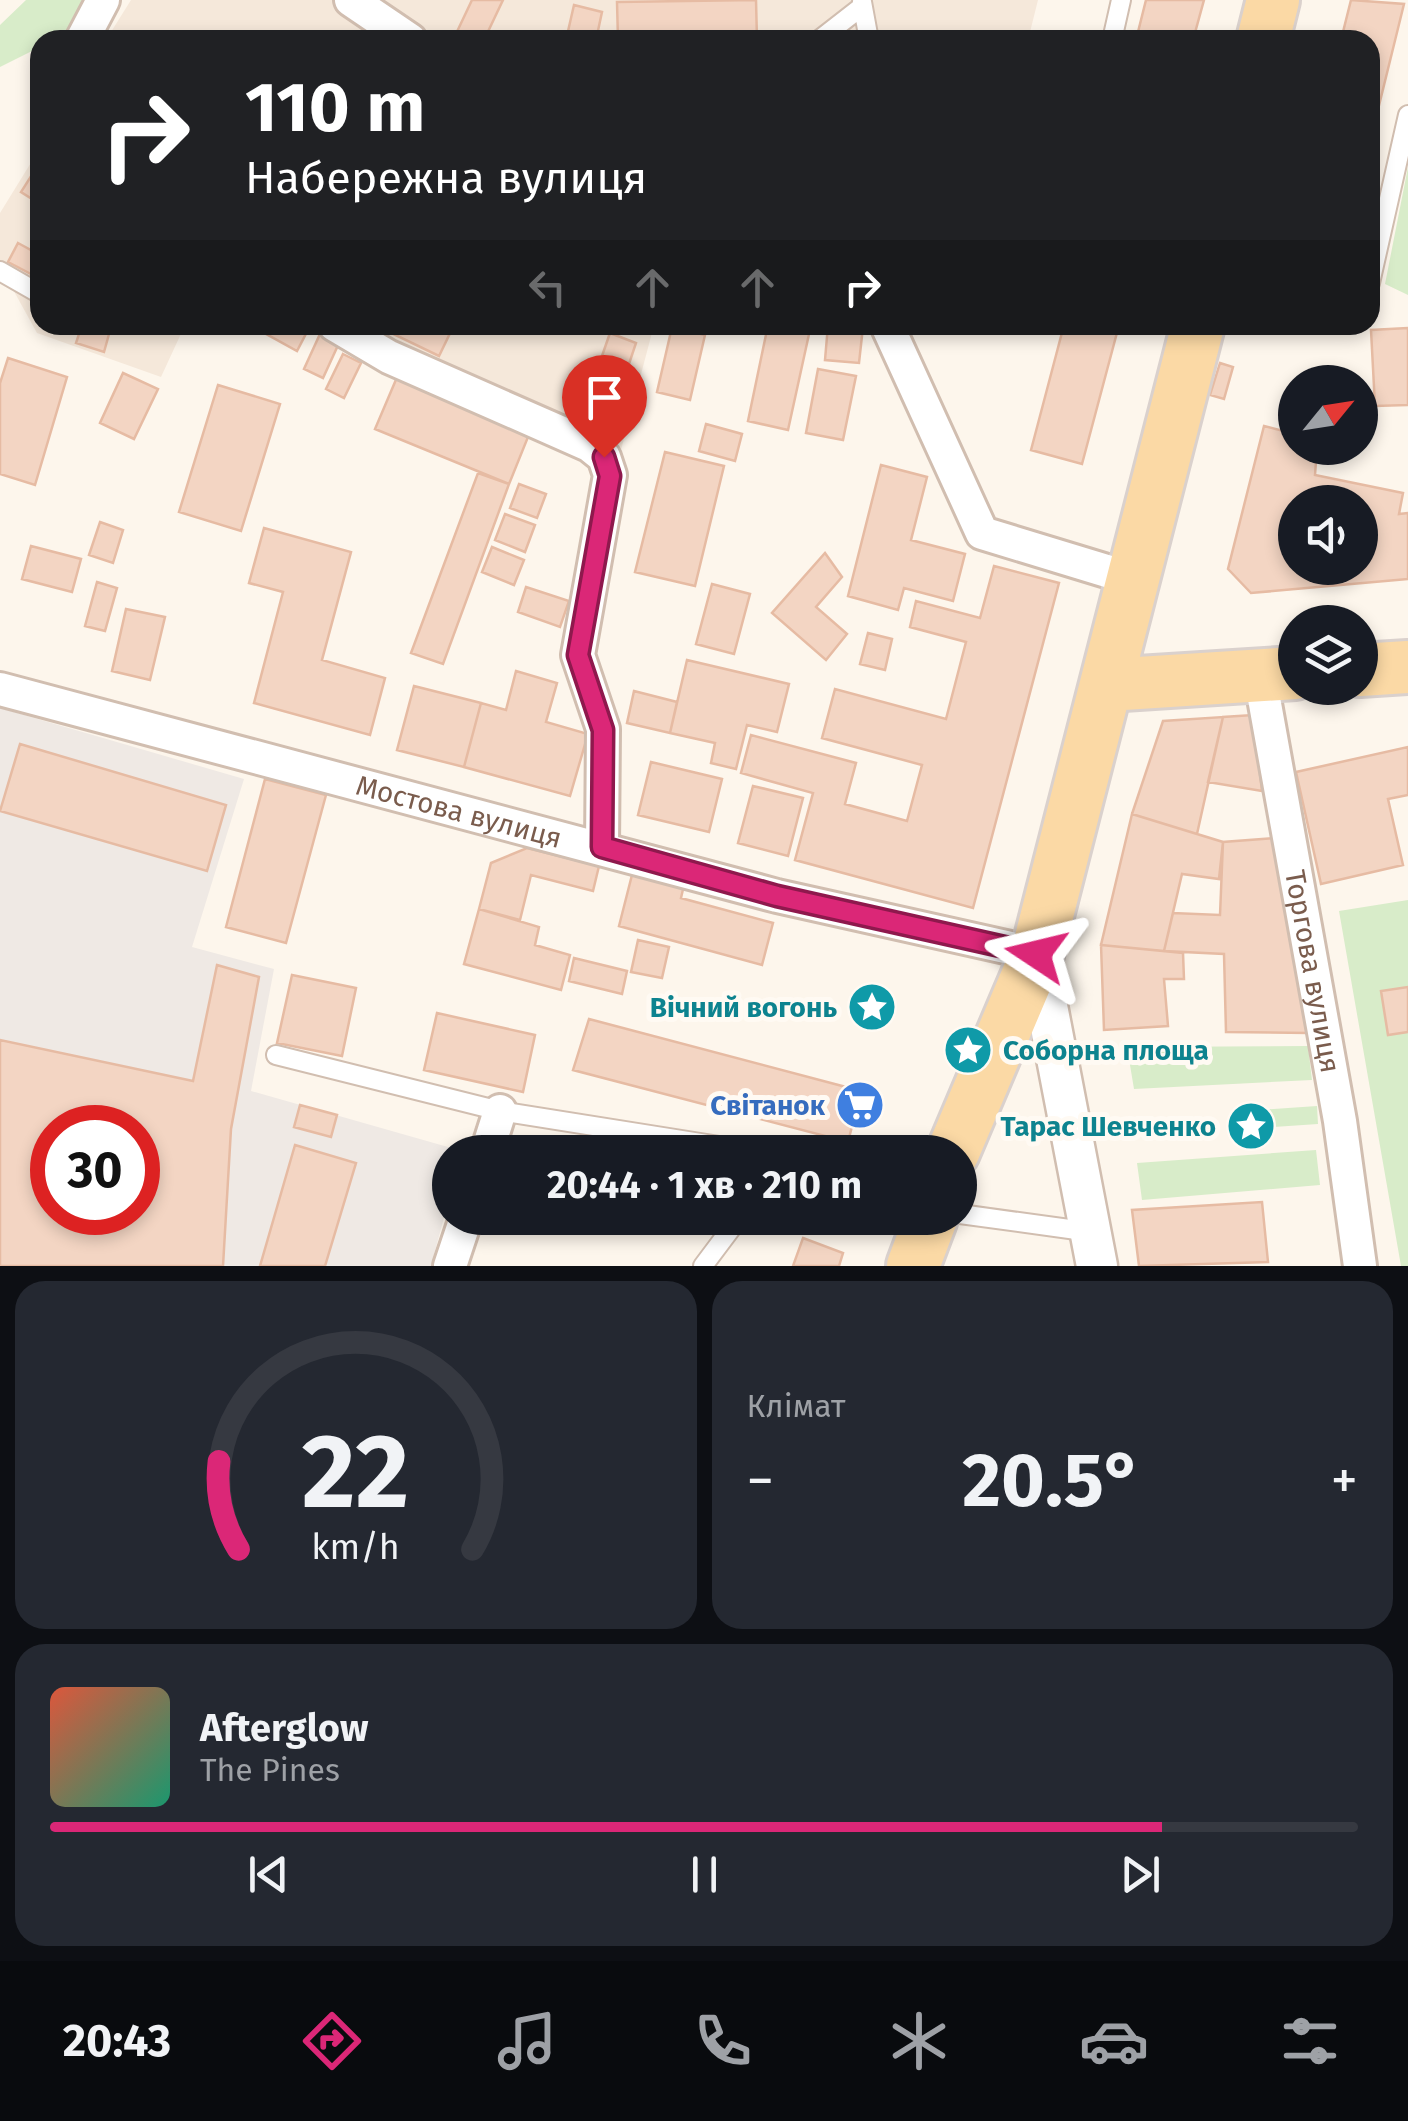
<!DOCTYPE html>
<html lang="uk">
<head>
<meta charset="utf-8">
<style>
  :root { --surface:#171b24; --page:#242831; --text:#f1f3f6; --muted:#9ea1a6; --line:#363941; --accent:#db2777 }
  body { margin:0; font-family:"Fira Sans",sans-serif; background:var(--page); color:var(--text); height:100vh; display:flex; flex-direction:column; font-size:38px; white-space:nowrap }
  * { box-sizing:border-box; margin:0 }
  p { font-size:32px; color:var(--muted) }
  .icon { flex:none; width:55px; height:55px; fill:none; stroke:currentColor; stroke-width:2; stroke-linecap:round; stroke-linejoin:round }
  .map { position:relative; height:1266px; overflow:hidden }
  .drawer { display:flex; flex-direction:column; gap:15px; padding:15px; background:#0d0f14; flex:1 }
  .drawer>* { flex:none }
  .top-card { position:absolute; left:30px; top:30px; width:1350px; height:305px; border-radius:30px; box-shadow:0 5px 15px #0003; background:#202124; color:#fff; overflow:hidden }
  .needle { width:65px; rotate:60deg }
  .tools { position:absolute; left:1278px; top:365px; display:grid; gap:20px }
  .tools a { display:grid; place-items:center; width:100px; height:100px; border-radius:50%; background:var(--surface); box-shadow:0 5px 15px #0003; font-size:50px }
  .speed { position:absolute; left:30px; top:1105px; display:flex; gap:20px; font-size:50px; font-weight:700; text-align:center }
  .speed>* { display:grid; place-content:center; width:130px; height:130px; border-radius:50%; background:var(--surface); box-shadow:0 5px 15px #0003; line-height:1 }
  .speed .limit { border:15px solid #d22; background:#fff; color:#111 }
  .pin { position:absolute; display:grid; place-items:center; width:85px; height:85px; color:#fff; margin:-102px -42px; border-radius:50% 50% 50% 0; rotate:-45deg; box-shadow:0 0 10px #0007 }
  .pin .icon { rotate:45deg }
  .me { position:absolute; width:110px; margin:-55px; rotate:280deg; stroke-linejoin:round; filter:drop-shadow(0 0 8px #0008) }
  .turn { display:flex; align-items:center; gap:35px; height:210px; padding:0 50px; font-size:45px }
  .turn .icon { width:130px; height:130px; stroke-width:2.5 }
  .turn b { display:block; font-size:70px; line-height:85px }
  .lanes { display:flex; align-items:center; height:95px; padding:0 50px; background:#0003; justify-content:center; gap:50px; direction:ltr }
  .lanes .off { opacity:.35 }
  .big { font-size:75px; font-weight:700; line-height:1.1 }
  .drawer .card { flex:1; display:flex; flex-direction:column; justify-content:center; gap:15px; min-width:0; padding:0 35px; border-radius:30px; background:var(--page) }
  .drawer .dial { align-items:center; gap:0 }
  .dial svg { height:260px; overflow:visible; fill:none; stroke:var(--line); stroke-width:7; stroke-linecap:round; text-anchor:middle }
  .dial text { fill:var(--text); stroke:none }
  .song { display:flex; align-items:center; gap:30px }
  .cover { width:120px; height:120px; border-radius:15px; background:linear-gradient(135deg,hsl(10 70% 55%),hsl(160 70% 35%)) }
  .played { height:10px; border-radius:5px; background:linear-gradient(90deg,var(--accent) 85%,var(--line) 85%) }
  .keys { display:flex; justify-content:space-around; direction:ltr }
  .heat { display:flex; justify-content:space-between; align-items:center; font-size:55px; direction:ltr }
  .drawer .tiles { flex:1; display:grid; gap:15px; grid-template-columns:1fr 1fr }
  .card:last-child { grid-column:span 2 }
  .trip { position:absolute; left:432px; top:1135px; width:545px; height:100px; border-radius:50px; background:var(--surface); box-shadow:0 5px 15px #0003; font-weight:700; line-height:100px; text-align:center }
  .tab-bar { display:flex; height:160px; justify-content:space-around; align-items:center; background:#090b0e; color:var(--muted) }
  .tab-bar .icon { width:70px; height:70px }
  .tab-bar .on { color:var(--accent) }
  .tab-bar b { font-size:45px; color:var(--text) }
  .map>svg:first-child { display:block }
</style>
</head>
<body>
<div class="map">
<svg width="1408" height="1266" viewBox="0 0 1408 1266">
  <rect width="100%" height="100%" fill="#fdf6ec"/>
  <path fill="#f5e8da" d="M 131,0 L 1038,0 L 1028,40 L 106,40 Z
    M 40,148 L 40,325 L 185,325 L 161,377 L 37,333 L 0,266 L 0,213 Z
    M 338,325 L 654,325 L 621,450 Z"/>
  <path fill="#efe9e4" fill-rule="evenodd" d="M 0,708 L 244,779 L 192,947 L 274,969 L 251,1091 L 462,1151 L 450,1152 L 450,1195 L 431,1266 L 0,1266 ZM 52,1128 L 138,1128 L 138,1212 L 52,1212 Z"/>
  <path fill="#d8ecc9" d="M 26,0 L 90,0 C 79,24 69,40 40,40 L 40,47 L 0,67 L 0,25 Z
    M 1408,167 L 1408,295 L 1385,284 Z
    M 1408,900 L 1408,1266 L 1401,1266 L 1339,911 Z
    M 1308,1046 L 1312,1080 L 1134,1089 L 1127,1047 Z
    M 1317,1106 L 1318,1124 L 1243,1129 L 1242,1111 Z
    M 1316,1150 L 1320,1185 L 1142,1200 L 1137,1163 Z"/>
  <path fill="#f3d5c3" stroke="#e6bba3" stroke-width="2.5" fill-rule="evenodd" d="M 472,0 L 503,0 L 484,40 L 459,40 L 454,38 Z
    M 756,0 L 757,40 L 618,40 L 617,2 Z
    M 1146,0 L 1204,0 L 1193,40 L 1136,40 Z
    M 1351,0 L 1404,4 L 1370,142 L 1370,40 L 1341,40 Z
    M 574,5 L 602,12 L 596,40 L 566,40 Z
    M 40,162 L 40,204 L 21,192 Z
    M 18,243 L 40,255 L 31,274 L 8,262 Z
    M 82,325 L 111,327 L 104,352 L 76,343 Z
    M 250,325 L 309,325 L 310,326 L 297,351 Z
    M 390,325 L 454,325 L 439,356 L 387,331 Z
    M 768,325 L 811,325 L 788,430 L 748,421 Z
    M 828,325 L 863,327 L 859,363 L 825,360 Z
    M 1064,325 L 1119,325 L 1082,464 L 1031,450 Z
    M 672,327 L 705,335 L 690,400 L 657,392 Z
    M 1408,328 L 1408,405 L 1375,406 L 1371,330 Z
    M 610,333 L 636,343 L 622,385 L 595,376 Z
    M 320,334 L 339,343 L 323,378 L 304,369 Z
    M 343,354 L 361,363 L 344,398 L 326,389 Z
    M 8,358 L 67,377 L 35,485 L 0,474 L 0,383 Z
    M 1220,363 L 1233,367 L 1224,399 L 1210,395 Z
    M 818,369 L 856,376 L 843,440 L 806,433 Z
    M 123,373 L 158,389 L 134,439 L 100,423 Z
    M 398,375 L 530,432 L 509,484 L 375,429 Z
    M 218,385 L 280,404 L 241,531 L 179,512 Z
    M 706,424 L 742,434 L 735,461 L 699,451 Z
    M 1264,426 L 1295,434 L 1295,448 L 1317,448 L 1315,475 L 1403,493 L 1399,514 L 1408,513 L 1408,579 L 1251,593 L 1228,569 ZM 1295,502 L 1360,502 L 1360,568 L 1295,568 Z
    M 665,452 L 724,466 L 695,586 L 635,572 Z
    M 881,465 L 927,477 L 911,540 L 965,554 L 953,601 L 904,588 L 898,610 L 848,596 Z
    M 478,473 L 509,484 L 443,664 L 411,653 Z
    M 519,484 L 546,494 L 537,518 L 510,508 Z
    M 505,514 L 535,525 L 525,552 L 495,540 Z
    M 100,522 L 123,530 L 113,563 L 89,555 Z
    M 264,528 L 351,552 L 322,660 L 385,678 L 370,735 L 254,703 L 283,592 L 249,583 Z
    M 31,546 L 81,559 L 72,592 L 22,579 Z
    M 492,547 L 524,560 L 514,585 L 482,572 Z
    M 825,553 L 842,577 L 816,607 L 847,634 L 826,660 L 772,613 Z
    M 994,566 L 1059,583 L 973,908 L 795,860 L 813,793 L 741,773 L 751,735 L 856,763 L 845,804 L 907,821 L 922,765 L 822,738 L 835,689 L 946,719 L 966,642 L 910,627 L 916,601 L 980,618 Z
    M 97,582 L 117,588 L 105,631 L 85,626 Z
    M 712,584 L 750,594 L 734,654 L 696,644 Z
    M 526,587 L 569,601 L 560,627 L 518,612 Z
    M 126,609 L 165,617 L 150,680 L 112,671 Z
    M 868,633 L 892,639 L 885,670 L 860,664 Z
    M 687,660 L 789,684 L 777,732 L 747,725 L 736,769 L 711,763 L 715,743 L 670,733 Z
    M 516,671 L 557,683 L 546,722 L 588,734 L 570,796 L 464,767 L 481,703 L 506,710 Z
    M 414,686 L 481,703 L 464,767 L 397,750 Z
    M 634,691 L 677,702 L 670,733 L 627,723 Z
    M 1253,715 L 1262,791 L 1208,782 L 1223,717 Z
    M 1223,717 L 1197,834 L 1132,814 L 1163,721 Z
    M 20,744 L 226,805 L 207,871 L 0,811 Z
    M 1408,747 L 1408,795 L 1388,799 L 1403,865 L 1321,884 L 1296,772 Z
    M 651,762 L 722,779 L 709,832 L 638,815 Z
    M 265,779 L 326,795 L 286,943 L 226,927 Z
    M 753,786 L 803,798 L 788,856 L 738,843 Z
    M 1132,814 L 1223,842 L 1219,879 L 1182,874 L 1164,951 L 1101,945 Z
    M 1276,838 L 1308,1033 L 1226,1032 L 1224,954 L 1164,951 L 1173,913 L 1220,915 L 1223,842 Z
    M 527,848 L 599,866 L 593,891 L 531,875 L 520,920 L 479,909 L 491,863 Z
    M 633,871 L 684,885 L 681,898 L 773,923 L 762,965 L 619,926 Z
    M 479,909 L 539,927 L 535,945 L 570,955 L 561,990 L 464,964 Z
    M 638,940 L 669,947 L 662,978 L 631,972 Z
    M 1101,945 L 1183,953 L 1184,979 L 1164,979 L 1168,1026 L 1104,1030 Z
    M 574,958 L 627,971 L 622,994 L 569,981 Z
    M 217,965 L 259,977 L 231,1129 L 223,1266 L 0,1266 L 0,1040 L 193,1081 ZM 52,1128 L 138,1128 L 138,1212 L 52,1212 Z
    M 292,975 L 356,988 L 342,1056 L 277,1043 Z
    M 1408,987 L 1408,1032 L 1388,1035 L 1381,991 Z
    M 437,1013 L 535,1035 L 523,1092 L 424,1070 Z
    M 589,1019 L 861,1091 L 848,1142 L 573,1070 Z
    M 300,1105 L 337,1115 L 331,1137 L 294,1127 Z
    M 295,1145 L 356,1163 L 325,1266 L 260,1266 Z
    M 1262,1202 L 1268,1262 L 1139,1266 L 1132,1210 Z
    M 591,1218 L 636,1218 L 632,1229 Z
    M 803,1238 L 843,1253 L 839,1266 L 793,1266 Z"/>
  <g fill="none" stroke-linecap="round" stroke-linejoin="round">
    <g stroke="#d1beb0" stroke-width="22">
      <path id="service" d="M 862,2 L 869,40
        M 819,40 L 860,8
        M 1112,40 L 1121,0
        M 0,271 L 40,294
        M 1370,283 L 1408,115
        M 276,1055 L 500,1111 L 757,1152
        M 960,1214 L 1091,1232
        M 703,1266 L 739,1218"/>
    </g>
    <g stroke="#d1beb0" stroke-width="38">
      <g id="minor">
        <path d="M 351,0 L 410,40"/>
        <path d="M 82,40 L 103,0"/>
        <path d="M 335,325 L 389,357 L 589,445 L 604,457 L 610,475 L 578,655 L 603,729 L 602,847"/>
        <path d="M 887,325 L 982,533 L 1133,579"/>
        <path id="s1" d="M 1260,676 L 1340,1121 L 1360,1266"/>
        <path id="s2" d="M 0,689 L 777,896 L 1037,954"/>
        <path d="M 487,1152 L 500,1111"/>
        <path d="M 450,1266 L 466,1218"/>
      </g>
    </g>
    <g stroke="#d1beb0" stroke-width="45">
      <path id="tertiary" d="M 1037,954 L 1097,1266"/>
    </g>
    <g stroke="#dad1cd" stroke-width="58">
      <path id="primary" d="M 1263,40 L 1273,0
        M 1360,670 L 1408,667
        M 1107,685 L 1295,673
        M 953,1152 L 1037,954 L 1198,325
        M 913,1266 L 931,1218"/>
    </g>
    <use href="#service" stroke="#fff" stroke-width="18"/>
    <use href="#minor" stroke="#fff" stroke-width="32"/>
    <use href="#tertiary" stroke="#fff" stroke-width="40"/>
    <use href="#primary" stroke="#fbd9a5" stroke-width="52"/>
  </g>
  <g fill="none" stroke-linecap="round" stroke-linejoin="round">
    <g stroke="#8e194d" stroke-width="25">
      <path id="route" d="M 604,457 L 610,476 L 578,655 L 603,730 L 602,847 L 777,896 L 1036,954"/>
    </g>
    <use href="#route" stroke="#db2777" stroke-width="18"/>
  </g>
  <defs>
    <g id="sight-disc" transform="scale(2.5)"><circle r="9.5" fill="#0f9aa8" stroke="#fffaf3"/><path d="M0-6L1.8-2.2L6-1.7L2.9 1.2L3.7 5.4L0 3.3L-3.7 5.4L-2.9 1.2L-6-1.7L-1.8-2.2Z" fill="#fff"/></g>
    <g id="supermarket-disc" transform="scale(2.5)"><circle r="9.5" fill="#3f7fe0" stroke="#fffaf3"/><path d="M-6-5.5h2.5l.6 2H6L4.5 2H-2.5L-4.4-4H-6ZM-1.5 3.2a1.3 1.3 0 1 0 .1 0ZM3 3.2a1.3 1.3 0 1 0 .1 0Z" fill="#fff"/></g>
  </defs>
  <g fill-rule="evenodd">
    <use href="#sight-disc" x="872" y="1007"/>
    <use href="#sight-disc" x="968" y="1050"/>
    <use href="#supermarket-disc" x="860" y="1105"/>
    <use href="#sight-disc" x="1251" y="1126"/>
  </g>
  <g text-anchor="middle" stroke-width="10" stroke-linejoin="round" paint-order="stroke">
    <g font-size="28" fill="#7a5c4d" stroke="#fffaf3">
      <text dy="10" stroke="none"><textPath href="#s2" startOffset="475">Мостова вулиця</textPath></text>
      <text dy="10" stroke="none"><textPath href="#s1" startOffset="300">Торгова вулиця</textPath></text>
    </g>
    <g font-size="28" font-weight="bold" fill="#0d838f" stroke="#fffaf3" text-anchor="end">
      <text x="837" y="1017">Вічний вогонь</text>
      <text x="1003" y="1060" text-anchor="start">Соборна площа</text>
      <text x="1216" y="1136">Тарас Шевченко</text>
    </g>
    <g font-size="28" font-weight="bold" fill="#366cbe" stroke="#fffaf3" text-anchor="end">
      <text x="825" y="1115">Світанок</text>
    </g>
  </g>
</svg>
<div class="tools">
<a><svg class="needle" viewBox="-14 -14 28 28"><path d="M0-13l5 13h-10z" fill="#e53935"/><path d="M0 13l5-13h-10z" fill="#9ea1a6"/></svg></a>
<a><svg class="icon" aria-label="sound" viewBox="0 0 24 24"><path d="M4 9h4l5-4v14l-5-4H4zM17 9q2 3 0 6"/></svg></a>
<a><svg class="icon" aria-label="layers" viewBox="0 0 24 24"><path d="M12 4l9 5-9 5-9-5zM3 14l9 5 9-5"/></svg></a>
</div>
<div class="speed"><div class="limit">30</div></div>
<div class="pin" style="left:604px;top:457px;background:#d93025"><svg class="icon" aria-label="arrive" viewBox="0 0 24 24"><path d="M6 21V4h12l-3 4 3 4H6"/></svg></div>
<svg class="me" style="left:1036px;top:954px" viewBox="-20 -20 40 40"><path d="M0-17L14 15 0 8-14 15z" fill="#db2777" stroke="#fff" stroke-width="4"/></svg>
<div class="trip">20:44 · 1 хв · 210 m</div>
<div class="top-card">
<div class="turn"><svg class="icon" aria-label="right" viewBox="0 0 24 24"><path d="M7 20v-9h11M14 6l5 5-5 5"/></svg><div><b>110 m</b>Набережна вулиця</div></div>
<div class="lanes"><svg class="icon off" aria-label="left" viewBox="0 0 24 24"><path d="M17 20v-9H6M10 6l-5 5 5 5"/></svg><svg class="icon off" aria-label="ahead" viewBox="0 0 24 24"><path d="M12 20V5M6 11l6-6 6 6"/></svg><svg class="icon off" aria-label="ahead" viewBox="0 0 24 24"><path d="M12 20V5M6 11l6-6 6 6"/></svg><svg class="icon" aria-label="right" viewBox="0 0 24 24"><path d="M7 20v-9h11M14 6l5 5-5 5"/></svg></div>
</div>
</div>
<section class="drawer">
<div class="tiles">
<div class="card dial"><svg viewBox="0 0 100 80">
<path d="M14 69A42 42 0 1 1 86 69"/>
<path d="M14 69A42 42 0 0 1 8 42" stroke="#db2777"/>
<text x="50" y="56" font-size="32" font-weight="700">22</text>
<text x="50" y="72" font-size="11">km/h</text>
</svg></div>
<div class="card"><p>Клімат</p>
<div class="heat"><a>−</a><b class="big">20.5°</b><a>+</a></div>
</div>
<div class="card">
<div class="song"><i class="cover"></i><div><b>Afterglow</b><p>The Pines</p></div></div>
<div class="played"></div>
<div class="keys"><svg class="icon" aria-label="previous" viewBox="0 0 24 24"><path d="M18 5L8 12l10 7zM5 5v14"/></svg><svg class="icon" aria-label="pause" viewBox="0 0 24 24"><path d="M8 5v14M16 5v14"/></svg><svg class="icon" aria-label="next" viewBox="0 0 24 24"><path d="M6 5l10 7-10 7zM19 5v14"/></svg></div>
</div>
</div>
</section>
<nav class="tab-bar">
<b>20:43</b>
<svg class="icon on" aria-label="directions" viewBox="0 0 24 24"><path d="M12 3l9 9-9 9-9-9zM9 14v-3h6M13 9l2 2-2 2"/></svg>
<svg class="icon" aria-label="music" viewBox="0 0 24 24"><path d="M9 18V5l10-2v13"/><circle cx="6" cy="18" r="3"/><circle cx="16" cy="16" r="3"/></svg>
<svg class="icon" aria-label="phone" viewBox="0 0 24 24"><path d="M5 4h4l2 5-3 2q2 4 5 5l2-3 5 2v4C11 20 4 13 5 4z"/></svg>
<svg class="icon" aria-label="climate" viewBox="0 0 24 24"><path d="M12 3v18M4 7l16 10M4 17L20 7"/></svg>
<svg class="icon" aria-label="car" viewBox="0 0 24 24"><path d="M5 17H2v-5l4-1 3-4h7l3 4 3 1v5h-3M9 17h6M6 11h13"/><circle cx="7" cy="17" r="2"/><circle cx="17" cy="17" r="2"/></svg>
<svg class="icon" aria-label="filters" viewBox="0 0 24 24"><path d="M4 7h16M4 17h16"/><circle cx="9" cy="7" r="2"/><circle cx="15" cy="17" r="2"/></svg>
</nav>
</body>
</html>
